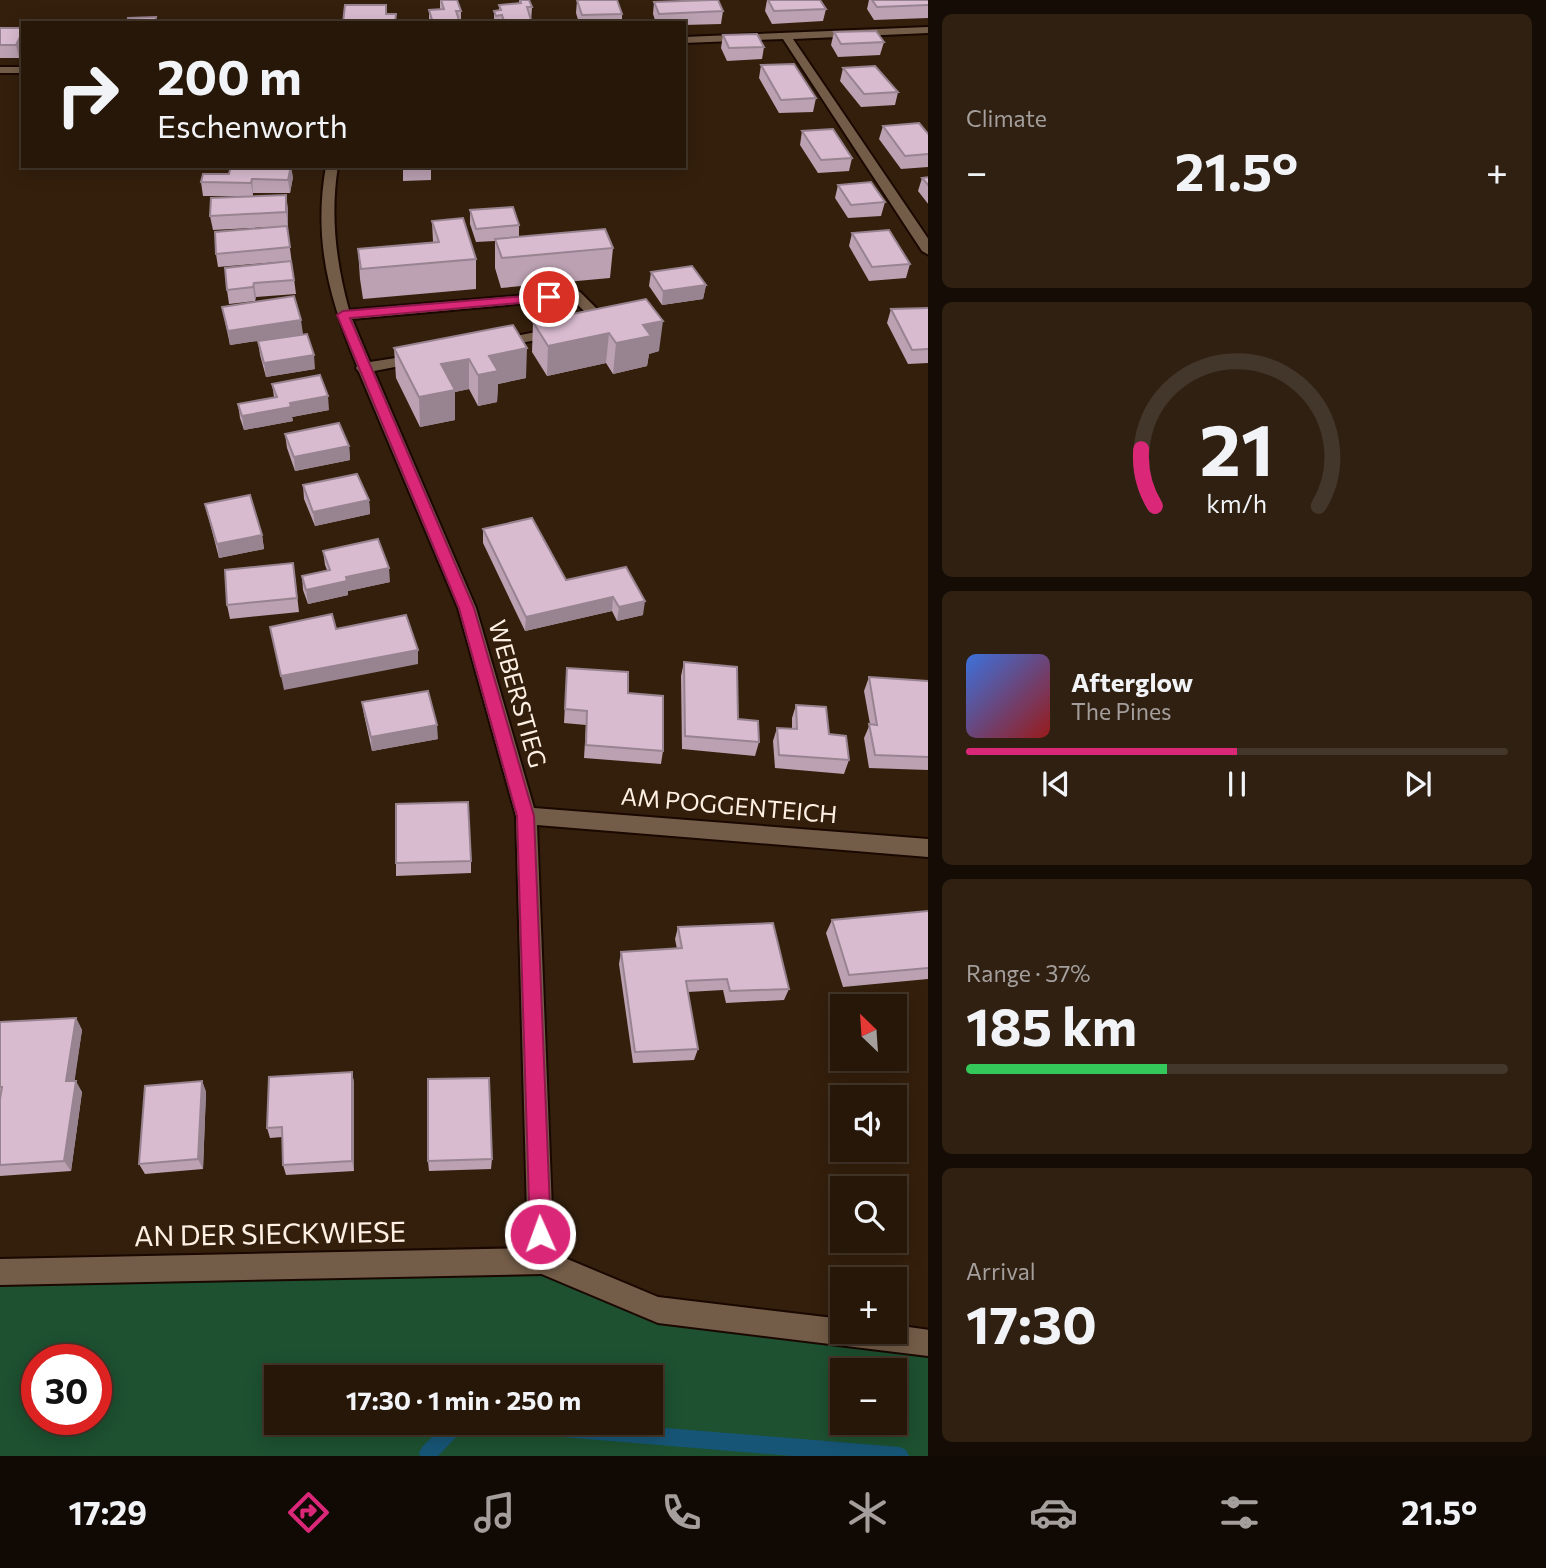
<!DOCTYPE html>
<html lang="en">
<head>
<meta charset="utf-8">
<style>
  :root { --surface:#271709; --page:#2f2012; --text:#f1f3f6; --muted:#a49f9c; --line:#43362a; --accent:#db2777 }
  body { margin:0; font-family:Commissioner,sans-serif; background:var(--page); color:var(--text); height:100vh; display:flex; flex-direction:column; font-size:26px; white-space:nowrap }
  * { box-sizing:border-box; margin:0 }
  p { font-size:23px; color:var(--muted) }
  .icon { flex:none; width:38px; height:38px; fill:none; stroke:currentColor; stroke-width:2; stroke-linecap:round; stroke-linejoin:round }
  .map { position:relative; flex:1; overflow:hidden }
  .drawer { display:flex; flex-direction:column; gap:14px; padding:14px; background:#150d05; width:618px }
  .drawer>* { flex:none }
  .top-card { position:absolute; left:21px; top:21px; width:665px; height:147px; border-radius:0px; box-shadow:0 4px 18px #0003,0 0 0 2px var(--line); background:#271709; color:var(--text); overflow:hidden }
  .needle { width:46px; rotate:335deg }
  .tools { position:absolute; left:830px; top:994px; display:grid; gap:14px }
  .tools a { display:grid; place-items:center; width:77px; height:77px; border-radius:0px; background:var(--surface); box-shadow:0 4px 18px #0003,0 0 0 2px var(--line); font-size:35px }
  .speed { position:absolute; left:21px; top:1344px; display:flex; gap:14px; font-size:35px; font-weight:700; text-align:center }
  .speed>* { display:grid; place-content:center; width:91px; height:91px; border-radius:50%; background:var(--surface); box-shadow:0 4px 18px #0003,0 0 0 2px var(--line); line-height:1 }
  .speed .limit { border:10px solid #d22; background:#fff; color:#111 }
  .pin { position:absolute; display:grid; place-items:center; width:60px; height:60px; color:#fff; margin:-30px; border:4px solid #fff; border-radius:50%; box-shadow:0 2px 7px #0007 }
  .me { position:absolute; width:77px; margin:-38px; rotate:358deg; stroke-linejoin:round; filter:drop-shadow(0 0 5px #0008) }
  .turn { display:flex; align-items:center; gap:24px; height:147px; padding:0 21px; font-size:32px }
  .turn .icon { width:91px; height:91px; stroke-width:2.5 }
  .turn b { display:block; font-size:49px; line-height:60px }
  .big { font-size:52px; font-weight:700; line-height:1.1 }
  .drawer .card { flex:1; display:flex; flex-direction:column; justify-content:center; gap:10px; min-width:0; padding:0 24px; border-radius:10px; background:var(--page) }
  .drawer .dial { align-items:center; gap:0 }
  .dial svg { height:182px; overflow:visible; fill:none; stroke:var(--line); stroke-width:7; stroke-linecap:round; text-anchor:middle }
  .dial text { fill:var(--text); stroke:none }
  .song { display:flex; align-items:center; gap:21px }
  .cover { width:84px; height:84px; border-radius:10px; background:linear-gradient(135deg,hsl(220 70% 55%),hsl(0 70% 35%)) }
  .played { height:7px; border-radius:4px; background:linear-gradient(90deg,var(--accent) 50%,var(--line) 50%) }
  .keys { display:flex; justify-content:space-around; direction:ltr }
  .heat { display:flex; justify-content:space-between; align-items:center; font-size:38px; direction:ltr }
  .charge { height:10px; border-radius:5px; background:linear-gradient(90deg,#34c759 37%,var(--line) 0) }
  .trip { position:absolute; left:264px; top:1365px; width:399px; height:70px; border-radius:0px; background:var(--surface); box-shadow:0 4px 18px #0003,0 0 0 2px var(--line); font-weight:700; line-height:70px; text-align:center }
  .menu { display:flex; height:112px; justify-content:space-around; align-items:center; background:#100904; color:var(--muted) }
  .menu .icon { width:49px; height:49px }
  .menu .active { color:var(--accent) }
  .menu b { font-size:32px; color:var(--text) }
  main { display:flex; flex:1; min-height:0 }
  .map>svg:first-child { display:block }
</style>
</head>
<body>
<main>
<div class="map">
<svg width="929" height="1456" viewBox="0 0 929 1456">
  <rect width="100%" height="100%" fill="#341f0c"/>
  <path fill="#1d5130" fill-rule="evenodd" d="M 539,1262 L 660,1312 L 928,1343 L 928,1456 L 0,1456 L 0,1276 ZM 37,1360 L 96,1360 L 96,1419 L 37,1419 ZM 842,1370 L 894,1370 L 894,1423 L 842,1423 ZM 276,1377 L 651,1377 L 651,1423 L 276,1423 Z"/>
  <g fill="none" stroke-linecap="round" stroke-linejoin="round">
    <path fill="#175576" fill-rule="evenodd" d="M 446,1423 L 467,1423 L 464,1429 L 438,1456 L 420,1456 L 419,1453 L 422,1447 Z
      M 492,1423 L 605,1423 L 900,1447 L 906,1450 L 909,1456 L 792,1456 L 501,1432 L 495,1429 Z"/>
    <g stroke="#1a0800" stroke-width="4">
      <path id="service" d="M 541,1248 L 658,1297 L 842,1319 L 842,1332 L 894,1332 L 894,1325 L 929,1330 L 929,1356 L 658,1323 L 532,1270 L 528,1261 L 532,1252 Z"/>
    </g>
    <g stroke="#1a0800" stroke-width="4">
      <path id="minor" d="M 929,27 L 929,33 L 793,39 L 929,240 L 929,255 L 922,251 L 783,39 L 684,43 L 684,37 Z
        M 0,67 L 23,67 L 23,73 L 0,73 Z
        M 326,166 L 338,166 C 330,215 336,263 349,310 L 575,291 L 580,292 L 599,311 L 593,329 L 495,348 L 490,347 L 488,344 L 490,341 L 582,323 L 585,312 L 572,299 L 352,319 L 370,362 L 421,354 L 428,358 L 421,362 L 374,371 L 476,608 L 534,808 L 929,839 L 929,857 L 537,825 L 554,1261 L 550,1270 L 541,1274 L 0,1285 L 0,1259 L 528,1248 L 516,816 L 458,608 L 359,372 L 356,368 L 357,366 C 329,298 313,240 326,166 Z"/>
    </g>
    <use href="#service" fill="#745d48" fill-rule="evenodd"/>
    <use href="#minor" fill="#745d48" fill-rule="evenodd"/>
  </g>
  <path fill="#bba1b2" d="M 440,0 L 457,0 L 461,11 L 461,23 L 429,23 L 429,10 L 440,9 Z
    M 519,0 L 532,7 L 531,23 L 494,23 L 494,11 L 499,10 L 499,5 L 519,4 Z
    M 577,0 L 622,14 L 622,23 L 579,23 L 576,13 Z
    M 767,0 L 820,0 L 826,9 L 823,21 L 772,24 L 765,11 Z
    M 869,0 L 929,0 L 929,18 L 874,20 L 867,9 Z
    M 654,2 L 723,11 L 721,24 L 684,25 L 684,23 L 656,23 L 653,14 Z
    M 0,28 L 23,28 L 19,58 L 0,58 Z
    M 834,32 L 884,42 L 880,55 L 838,57 L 831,45 Z
    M 723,35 L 764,47 L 762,59 L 727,61 L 721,48 Z
    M 761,65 L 816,98 L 813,112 L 779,113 L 759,78 Z
    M 843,68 L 898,92 L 895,105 L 861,107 L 840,81 Z
    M 883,126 L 929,135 L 929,167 L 901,169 L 879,139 Z
    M 802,131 L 852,158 L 849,171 L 818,173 L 800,145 Z
    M 371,166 L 431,166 L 431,180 L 403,181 L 403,169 L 371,169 Z
    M 452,166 L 496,166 L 496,168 L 453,170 Z
    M 293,177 L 290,193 L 253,193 L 253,196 L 203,196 L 201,182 Z
    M 929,177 L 929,205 L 918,191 L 922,178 Z
    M 838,185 L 885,202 L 881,216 L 848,218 L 835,198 Z
    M 286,195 L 288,226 L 213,230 L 210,216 Z
    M 470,210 L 519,225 L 519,237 L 613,248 L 610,278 L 501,288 L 495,268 L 495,241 L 476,242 L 470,224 Z
    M 432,221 L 476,259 L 476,289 L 363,299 L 360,279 L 358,249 L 433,242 Z
    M 287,226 L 296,294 L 256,297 L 255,301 L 229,304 L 227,290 L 289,261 L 218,267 L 216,254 Z
    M 852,233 L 910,264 L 906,278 L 869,281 L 849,246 Z
    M 651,272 L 706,285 L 703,299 L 662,305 L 649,286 Z
    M 646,299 L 659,351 L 649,354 L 647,366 L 613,374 L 606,363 L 547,376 L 532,352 L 533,322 Z
    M 222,307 L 303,334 L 230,345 Z
    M 929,308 L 929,363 L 908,364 L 887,323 L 891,309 Z
    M 513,325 L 526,378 L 498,384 L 497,402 L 478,406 L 469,389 L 455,392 L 455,420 L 420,427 L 396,378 L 394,348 Z
    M 258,341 L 315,369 L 266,377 L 260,355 Z
    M 272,384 L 329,410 L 292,417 L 293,421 L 244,430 L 240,418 L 238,404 L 274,397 Z
    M 285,434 L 349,446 L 350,460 L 295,471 L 287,448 Z
    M 303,485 L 369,500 L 370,514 L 315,526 L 304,499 Z
    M 205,504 L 262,535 L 264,549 L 219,558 Z
    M 483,529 L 566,580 L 626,567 L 643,615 L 617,621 L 612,611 L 525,631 L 483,543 Z
    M 323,551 L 390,582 L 348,591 L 348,595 L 308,604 L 303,590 L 302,576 L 327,570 L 325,565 Z
    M 295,577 L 299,612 L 230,619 L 227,605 Z
    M 684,662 L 738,719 L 759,742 L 755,756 L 682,749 L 681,676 Z
    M 567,668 L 628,693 L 663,751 L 661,764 L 584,758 L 586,725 L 564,723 Z
    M 869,677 L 929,681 L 929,770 L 869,768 L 864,738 L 870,724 L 864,691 Z
    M 362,702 L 438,739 L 372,751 L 364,715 Z
    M 796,705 L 829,734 L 849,760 L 844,774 L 775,768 L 773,741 L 777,728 L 792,729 L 792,718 Z
    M 471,861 L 471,873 L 396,876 L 396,863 Z
    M 929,911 L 929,979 L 843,987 L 826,933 L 832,920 Z
    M 678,927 L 789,989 L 784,1000 L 726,1003 L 723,990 L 688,992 L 698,1049 L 694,1060 L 633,1063 L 619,964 L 621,952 L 677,949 L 675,939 Z
    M 76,1018 L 82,1030 L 74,1081 L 82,1092 L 71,1171 L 0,1176 L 0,1022 Z
    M 352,1072 L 354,1083 L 354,1171 L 286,1175 L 283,1165 L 282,1137 L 270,1138 L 267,1128 Z
    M 202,1081 L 206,1092 L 203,1169 L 145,1174 L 139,1164 Z
    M 492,1159 L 491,1169 L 429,1171 L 428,1161 Z"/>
  <path fill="#988391" d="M 23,31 L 23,51 L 19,58 L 16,45 Z
    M 291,166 L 293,177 L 290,193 L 288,180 Z
    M 252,179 L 253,193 L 253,196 L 251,183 Z
    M 286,195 L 288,208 L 288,226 L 286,212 Z
    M 254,283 L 256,297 L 255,301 L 253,287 Z
    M 706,285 L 703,299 L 662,305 L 663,291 Z
    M 301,320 L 303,334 L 230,345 L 228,331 Z
    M 663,321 L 659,351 L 649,354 L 647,366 L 613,374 L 616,343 L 643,325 Z
    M 609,333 L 606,363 L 547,376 L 548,346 Z
    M 527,348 L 526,378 L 498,384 L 497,402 L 478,406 L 478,375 L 489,356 Z
    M 314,355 L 315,369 L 266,377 L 264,363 Z
    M 469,359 L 469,389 L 455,392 L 455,420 L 420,427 L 419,397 L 441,364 Z
    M 328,396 L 329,410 L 292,417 L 293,421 L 244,430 L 242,416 L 290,403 Z
    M 349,446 L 350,460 L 295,471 L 294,457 Z
    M 369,500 L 370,514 L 315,526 L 313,512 Z
    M 262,535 L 264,549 L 219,558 L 217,544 Z
    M 389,568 L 390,582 L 348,591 L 348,595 L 308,604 L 306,590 L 346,577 Z
    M 613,597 L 612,611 L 525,631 L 526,617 Z
    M 645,601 L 643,615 L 617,621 L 619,607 Z
    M 418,650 L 418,664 L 284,690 L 281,676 Z
    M 437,725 L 438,739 L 372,751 L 371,737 Z
    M 76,1018 L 82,1030 L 73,1092 L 66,1081 Z
    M 352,1072 L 354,1083 L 354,1171 L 352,1161 Z
    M 76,1081 L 82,1092 L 71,1171 L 64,1161 Z
    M 202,1081 L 206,1092 L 203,1169 L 198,1159 Z"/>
  <path fill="#d9bbcf" stroke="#988391" stroke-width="2" d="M 441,0 L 457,0 L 461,11 L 456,11 L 460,23 L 433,23 L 429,10 L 444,9 Z
    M 520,0 L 529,0 L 532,7 L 527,7 L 531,20 L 504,21 L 502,15 L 496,16 L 494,11 L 501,10 L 499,5 L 521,3 Z
    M 577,0 L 617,0 L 622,14 L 582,15 Z
    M 712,0 L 718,0 L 723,11 L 659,14 L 654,2 Z
    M 768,0 L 820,0 L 826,9 L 774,11 Z
    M 872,0 L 929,0 L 929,5 L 877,7 Z
    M 345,5 L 386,5 L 386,14 L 396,14 L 395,23 L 343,23 Z
    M 156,17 L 155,23 L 127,23 L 128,18 Z
    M 0,28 L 23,28 L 23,31 L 16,45 L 0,45 Z
    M 876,31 L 884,42 L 841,44 L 834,32 Z
    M 757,34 L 764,47 L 729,48 L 723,35 Z
    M 794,64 L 816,98 L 781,100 L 761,65 Z
    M 875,66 L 898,92 L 864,94 L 843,68 Z
    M 919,123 L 929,135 L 929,154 L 905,156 L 883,126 Z
    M 833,129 L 852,158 L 821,160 L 802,131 Z
    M 231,166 L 291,166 L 288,180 L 252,179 L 251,183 L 201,182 L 203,174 L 229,174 Z
    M 403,166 L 431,166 L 431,167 L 403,167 Z
    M 929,177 L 929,186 L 922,178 Z
    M 871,182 L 885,202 L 851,205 L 838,185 Z
    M 286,195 L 286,212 L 210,216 L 211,198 Z
    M 513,207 L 519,225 L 476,229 L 470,210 Z
    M 463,218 L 476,259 L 361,269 L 358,249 L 439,242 L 432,221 Z
    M 287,226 L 290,247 L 216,254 L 215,232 Z
    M 605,229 L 613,248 L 502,258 L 495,239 Z
    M 889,230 L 910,264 L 872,267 L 852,233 Z
    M 291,261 L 294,280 L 254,283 L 253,287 L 227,290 L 225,268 Z
    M 692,266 L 706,285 L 663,291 L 651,272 Z
    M 294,296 L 301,320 L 228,331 L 222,307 Z
    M 646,299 L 663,321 L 643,325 L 651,336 L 616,343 L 609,333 L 548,346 L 533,322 Z
    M 929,308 L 929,349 L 912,350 L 891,309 Z
    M 513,325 L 527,348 L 489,356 L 498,371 L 478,375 L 469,359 L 441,364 L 455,390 L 419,397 L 394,348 Z
    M 307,334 L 314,355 L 264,363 L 258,341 Z
    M 320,375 L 328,396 L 290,403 L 291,407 L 242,416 L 238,404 L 277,397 L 272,384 Z
    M 339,423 L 349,446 L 294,457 L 285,434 Z
    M 357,474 L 369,500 L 313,512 L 303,485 Z
    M 250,495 L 262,535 L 217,544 L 205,504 Z
    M 532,518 L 566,580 L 626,567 L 645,601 L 619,607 L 613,597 L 526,617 L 483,529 Z
    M 378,539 L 389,568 L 346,577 L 347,581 L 306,590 L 302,576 L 330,570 L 323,551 Z
    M 293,563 L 297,598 L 227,605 L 225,570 Z
    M 332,614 L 336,629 L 406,615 L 418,650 L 281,676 L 270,627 Z
    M 684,662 L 737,667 L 738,719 L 758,721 L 759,742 L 685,736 Z
    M 567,668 L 628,672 L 628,693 L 663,696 L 663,751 L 586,745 L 587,711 L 565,709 Z
    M 869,677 L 929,681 L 929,757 L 875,755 L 869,724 L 877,725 Z
    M 428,691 L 437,725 L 371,737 L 362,702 Z
    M 796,705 L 826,707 L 829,734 L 846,736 L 849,760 L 779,755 L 777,728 L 797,729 Z
    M 468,802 L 471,861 L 396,863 L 396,804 Z
    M 929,911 L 929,968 L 849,975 L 832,920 Z
    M 773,923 L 789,989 L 730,991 L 727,979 L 686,981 L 698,1049 L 635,1052 L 621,952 L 682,948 L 678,927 Z
    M 76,1018 L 66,1081 L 76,1081 L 64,1161 L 0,1165 L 0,1099 L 2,1087 L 0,1087 L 0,1022 Z
    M 352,1072 L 352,1161 L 283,1165 L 282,1127 L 267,1128 L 269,1077 Z
    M 489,1078 L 492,1159 L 428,1161 L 428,1079 Z
    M 202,1081 L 198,1159 L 139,1164 L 145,1086 Z"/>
  <path fill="#db2777" stroke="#8e194d" stroke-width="2" d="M 549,294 L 555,297 L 553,300 L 350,318 L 474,608 L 534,816 L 551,1234 L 548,1241 L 540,1244 L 533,1241 L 530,1234 L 517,816 L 459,608 L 337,315 L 343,311 Z"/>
  <g text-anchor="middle" stroke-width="7" stroke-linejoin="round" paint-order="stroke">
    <g font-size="24" fill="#fff0e4" stroke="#341f0c">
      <text transform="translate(517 694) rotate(74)" y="8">WEBERSTIEG</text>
      <text transform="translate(729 806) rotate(5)" y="8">AM POGGENTEICH</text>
    </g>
    <g font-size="28" fill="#fff0e4" stroke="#341f0c">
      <text transform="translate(270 1234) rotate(-1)" y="10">AN DER SIECKWIESE</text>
    </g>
  </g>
</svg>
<div class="tools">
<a><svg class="needle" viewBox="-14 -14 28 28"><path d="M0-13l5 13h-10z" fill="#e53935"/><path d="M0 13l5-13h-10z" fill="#a49f9c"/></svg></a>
<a><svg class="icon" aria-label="sound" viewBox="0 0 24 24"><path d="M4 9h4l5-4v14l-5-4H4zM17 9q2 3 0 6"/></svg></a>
<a><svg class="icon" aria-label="search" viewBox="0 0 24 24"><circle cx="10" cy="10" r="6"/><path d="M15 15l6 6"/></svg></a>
<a>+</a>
<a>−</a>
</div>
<div class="speed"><div class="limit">30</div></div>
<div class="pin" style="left:549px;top:297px;background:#d93025"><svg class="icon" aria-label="arrive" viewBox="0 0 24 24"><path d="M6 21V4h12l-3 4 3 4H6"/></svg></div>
<svg class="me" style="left:540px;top:1234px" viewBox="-20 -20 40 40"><circle r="17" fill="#db2777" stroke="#fff" stroke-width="3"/><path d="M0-11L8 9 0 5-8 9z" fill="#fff"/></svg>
<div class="trip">17:30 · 1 min · 250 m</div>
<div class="top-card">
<div class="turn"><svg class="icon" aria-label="right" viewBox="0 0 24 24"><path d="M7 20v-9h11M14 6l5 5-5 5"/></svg><div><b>200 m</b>Eschenworth</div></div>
</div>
</div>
<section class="drawer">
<div class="card"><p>Climate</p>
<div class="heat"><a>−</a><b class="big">21.5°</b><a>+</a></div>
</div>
<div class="card dial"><svg viewBox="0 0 100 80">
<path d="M14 69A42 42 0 1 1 86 69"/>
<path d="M14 69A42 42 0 0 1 8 44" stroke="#db2777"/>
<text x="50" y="56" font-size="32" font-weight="700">21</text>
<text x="50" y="72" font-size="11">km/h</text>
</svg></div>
<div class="card">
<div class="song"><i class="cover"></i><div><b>Afterglow</b><p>The Pines</p></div></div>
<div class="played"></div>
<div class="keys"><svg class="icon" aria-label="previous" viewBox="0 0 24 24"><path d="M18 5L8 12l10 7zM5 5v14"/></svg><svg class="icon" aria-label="pause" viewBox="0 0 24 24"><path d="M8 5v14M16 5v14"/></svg><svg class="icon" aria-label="next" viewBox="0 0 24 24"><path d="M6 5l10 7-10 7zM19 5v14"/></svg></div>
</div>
<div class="card"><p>Range · 37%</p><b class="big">185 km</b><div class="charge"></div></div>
<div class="card"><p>Arrival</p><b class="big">17:30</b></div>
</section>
</main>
<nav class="menu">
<b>17:29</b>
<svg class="icon active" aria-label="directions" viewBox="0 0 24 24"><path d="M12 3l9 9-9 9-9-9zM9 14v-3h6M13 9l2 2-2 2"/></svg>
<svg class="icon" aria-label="music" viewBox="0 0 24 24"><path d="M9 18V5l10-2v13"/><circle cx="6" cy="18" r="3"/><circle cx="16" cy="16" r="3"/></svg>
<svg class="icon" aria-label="phone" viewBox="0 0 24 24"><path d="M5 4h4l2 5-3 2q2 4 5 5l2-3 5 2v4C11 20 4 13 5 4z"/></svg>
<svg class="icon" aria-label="climate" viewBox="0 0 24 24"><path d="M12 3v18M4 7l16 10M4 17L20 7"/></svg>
<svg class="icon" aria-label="car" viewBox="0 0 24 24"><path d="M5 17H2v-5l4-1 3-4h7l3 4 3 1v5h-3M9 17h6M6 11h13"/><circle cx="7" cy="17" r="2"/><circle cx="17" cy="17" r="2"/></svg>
<svg class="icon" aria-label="filters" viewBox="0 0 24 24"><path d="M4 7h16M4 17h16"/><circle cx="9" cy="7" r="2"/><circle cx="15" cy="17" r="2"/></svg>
<b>21.5°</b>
</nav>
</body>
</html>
